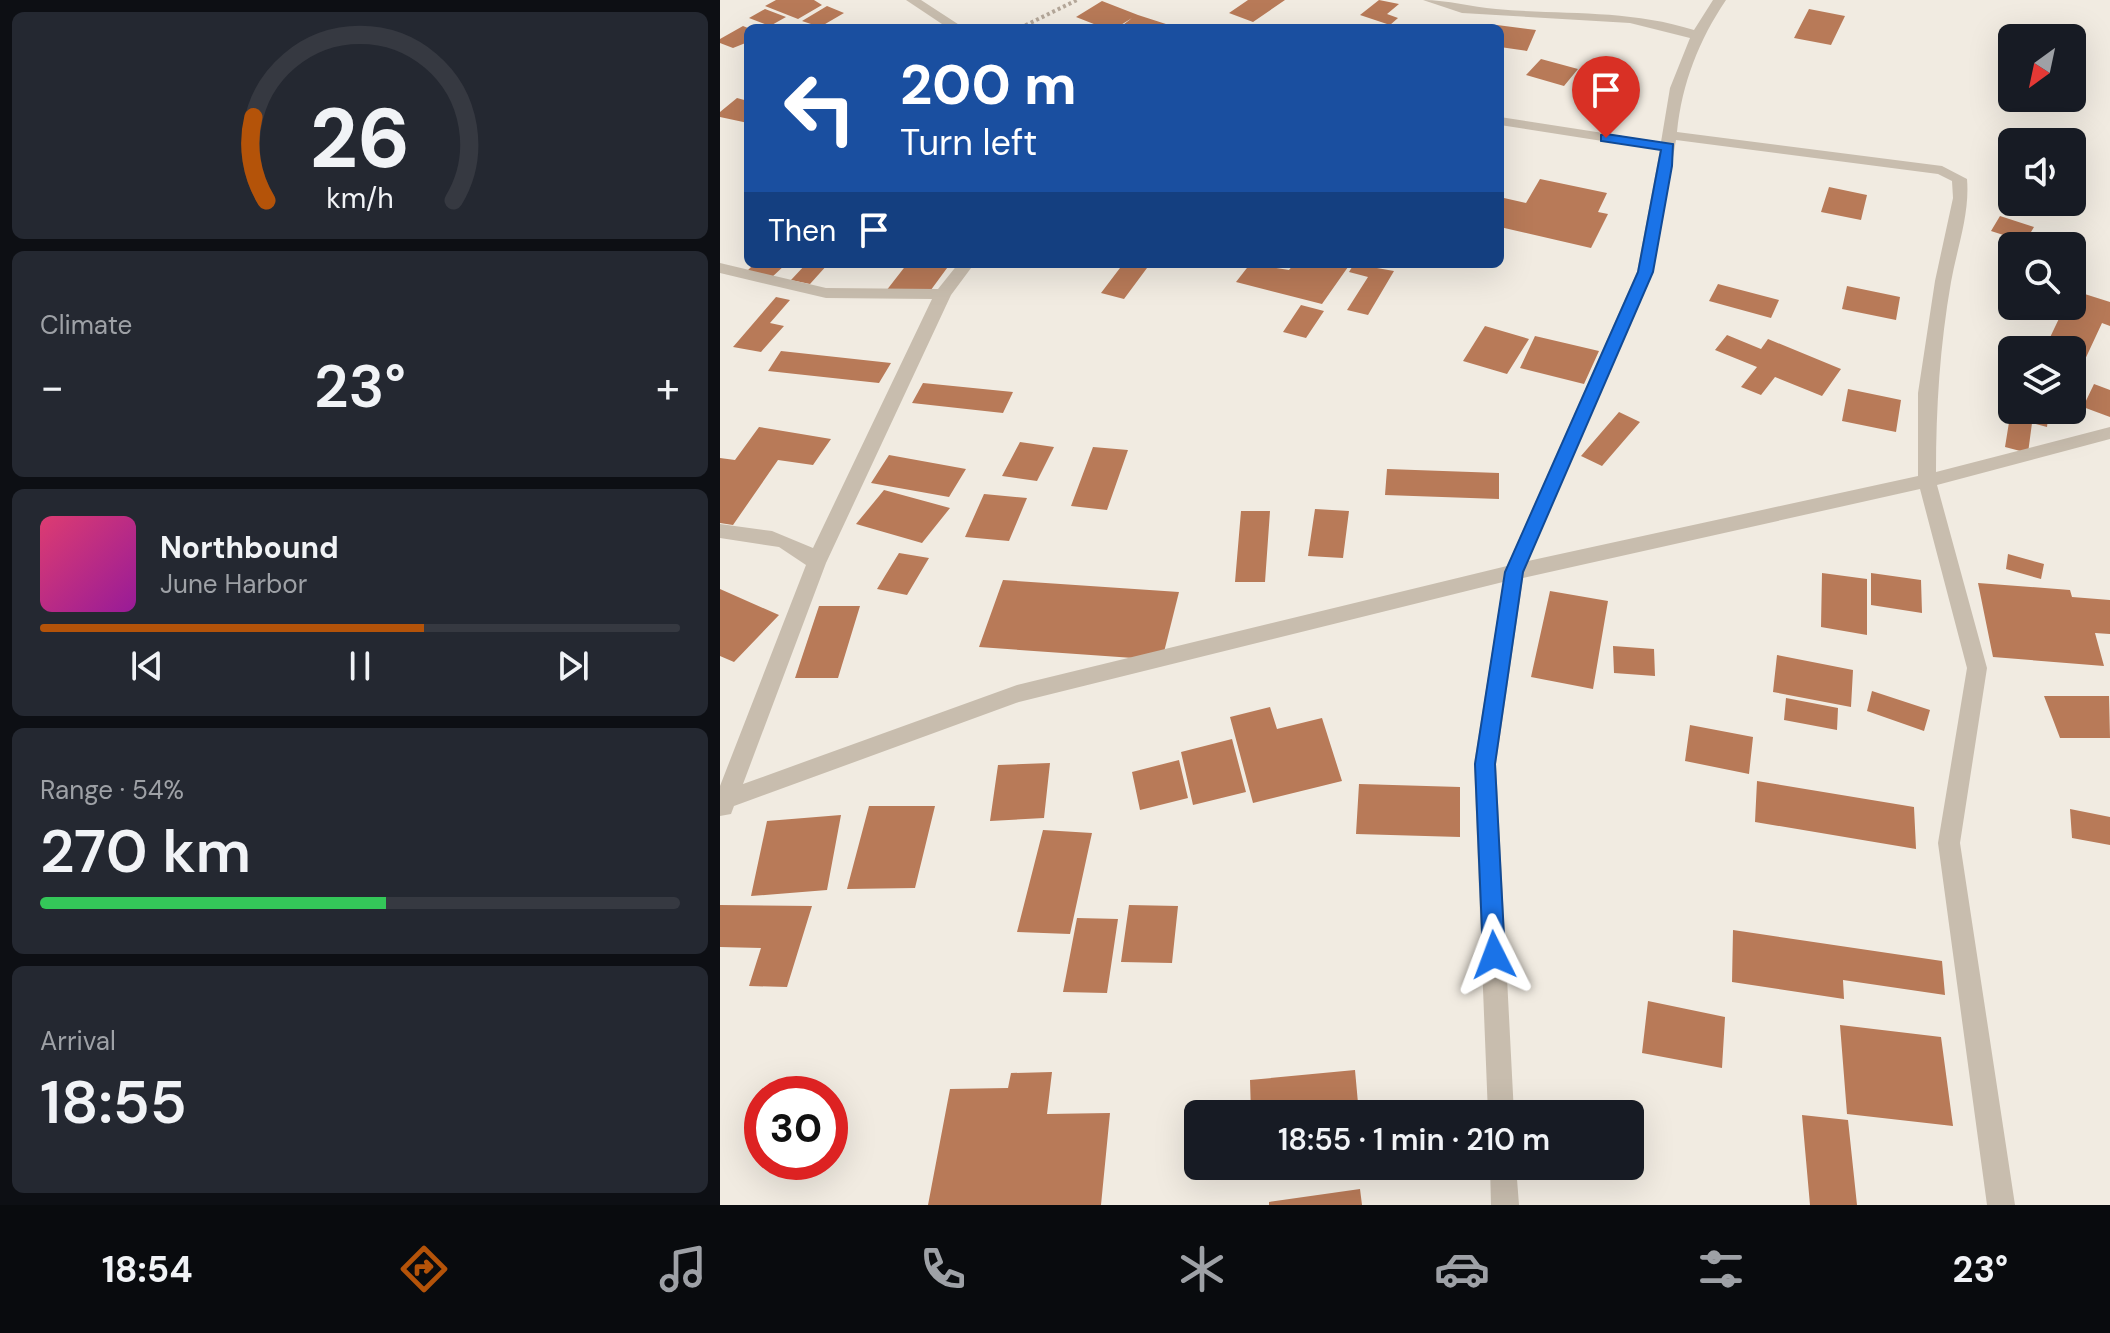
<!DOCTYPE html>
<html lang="en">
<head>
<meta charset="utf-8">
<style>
  :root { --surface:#171b24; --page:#242831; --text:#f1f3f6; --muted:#9ea1a6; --line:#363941; --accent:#b45309 }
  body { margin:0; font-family:"DM Sans",sans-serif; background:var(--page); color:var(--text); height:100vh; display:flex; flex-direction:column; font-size:30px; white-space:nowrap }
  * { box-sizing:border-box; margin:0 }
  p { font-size:26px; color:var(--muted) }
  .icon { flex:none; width:44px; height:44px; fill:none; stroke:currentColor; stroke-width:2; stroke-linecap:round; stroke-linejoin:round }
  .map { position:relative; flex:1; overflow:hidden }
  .panel { display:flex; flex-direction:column; gap:12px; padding:12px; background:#0d0f14; width:720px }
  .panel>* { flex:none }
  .top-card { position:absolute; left:24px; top:24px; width:760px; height:244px; border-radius:12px; box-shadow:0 8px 32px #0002; background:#1a4fa0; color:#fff; overflow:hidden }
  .needle { width:52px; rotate:213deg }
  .fabs { position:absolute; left:1278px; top:24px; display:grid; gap:16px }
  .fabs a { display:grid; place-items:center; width:88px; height:88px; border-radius:12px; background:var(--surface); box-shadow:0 8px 32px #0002; font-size:40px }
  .speed { position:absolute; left:24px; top:1076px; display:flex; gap:16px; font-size:40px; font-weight:700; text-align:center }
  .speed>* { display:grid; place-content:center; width:104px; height:104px; border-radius:50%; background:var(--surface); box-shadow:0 8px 32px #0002; line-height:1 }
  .speed .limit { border:12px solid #d22; background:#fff; color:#111 }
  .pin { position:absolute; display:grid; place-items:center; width:68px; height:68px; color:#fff; margin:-82px -34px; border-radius:50% 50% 50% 0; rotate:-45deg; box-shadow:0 0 8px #0007 }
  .pin .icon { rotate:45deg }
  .me { position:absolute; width:88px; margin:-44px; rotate:357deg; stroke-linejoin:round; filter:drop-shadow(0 0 6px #0008) }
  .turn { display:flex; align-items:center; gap:28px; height:168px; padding:0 24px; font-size:36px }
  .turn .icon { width:104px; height:104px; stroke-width:2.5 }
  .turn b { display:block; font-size:56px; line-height:68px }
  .then { display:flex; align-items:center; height:76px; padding:0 24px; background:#0003; gap:16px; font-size:30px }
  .big { font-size:60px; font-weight:600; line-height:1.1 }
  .panel .widget { flex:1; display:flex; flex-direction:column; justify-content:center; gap:12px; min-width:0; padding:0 28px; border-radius:12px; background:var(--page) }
  .panel .dial { align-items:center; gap:0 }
  .dial svg { height:208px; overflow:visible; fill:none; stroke:var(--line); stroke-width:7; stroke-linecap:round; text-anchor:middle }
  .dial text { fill:var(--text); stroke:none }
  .song { display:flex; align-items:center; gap:24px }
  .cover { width:96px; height:96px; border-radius:12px; background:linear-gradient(135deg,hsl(340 70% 55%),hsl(300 70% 35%)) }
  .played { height:8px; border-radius:4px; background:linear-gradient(90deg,var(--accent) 60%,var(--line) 60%) }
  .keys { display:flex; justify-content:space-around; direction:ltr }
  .heat { display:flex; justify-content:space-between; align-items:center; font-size:44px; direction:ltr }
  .charge { height:12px; border-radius:6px; background:linear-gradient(90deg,#34c759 54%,var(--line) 0) }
  .trip { position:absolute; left:464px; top:1100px; width:460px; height:80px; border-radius:12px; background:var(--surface); box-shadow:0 8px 32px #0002; font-weight:600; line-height:80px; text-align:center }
  .tab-bar { display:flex; height:128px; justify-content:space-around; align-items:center; background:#090b0e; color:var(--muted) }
  .tab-bar .icon { width:56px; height:56px }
  .tab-bar .selected { color:var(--accent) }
  .tab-bar b { font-size:36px; color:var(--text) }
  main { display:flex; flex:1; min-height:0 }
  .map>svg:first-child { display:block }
</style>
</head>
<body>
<main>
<section class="panel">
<div class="widget dial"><svg viewBox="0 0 100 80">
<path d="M14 69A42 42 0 1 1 86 69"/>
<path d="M14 69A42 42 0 0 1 9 37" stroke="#b45309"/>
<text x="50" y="56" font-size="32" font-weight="700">26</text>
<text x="50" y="72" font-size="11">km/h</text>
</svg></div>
<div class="widget"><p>Climate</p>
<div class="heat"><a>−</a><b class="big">23°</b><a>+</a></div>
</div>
<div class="widget">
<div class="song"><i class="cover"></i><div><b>Northbound</b><p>June Harbor</p></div></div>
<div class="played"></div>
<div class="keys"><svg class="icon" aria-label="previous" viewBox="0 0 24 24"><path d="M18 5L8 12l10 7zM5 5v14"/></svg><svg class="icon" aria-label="pause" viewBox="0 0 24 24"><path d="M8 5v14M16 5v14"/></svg><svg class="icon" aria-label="next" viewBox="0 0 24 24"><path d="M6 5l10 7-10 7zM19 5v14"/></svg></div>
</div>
<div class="widget"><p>Range · 54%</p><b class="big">270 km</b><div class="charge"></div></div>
<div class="widget"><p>Arrival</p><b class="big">18:55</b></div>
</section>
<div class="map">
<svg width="1390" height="1205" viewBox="0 0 1390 1205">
  <rect width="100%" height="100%" fill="#f1ebe1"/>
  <path fill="#b87a58" d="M 56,0 L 94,0 L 102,5 L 78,19 L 45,6 Z
    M 528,0 L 565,0 L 533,22 L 509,13 Z
    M 659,0 L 679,4 L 667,14 L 678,18 L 670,25 L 640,15 Z
    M 382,1 L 418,15 L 449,25 L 444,28 L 399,28 L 412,18 L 396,28 L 384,28 L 356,17 Z
    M 107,6 L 124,13 L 100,27 L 82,21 Z
    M 45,9 L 66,17 L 50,26 L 29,18 Z
    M 1089,9 L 1125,16 L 1111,45 L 1074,38 Z
    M 777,25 L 816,30 L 807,51 L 780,47 Z
    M 23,26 L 28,28 L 28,42 L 13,48 L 0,43 L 0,39 Z
    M 821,59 L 858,69 L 844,86 L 806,75 Z
    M 17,98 L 28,101 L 28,123 L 0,117 L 0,112 Z
    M 820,179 L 887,193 L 878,212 L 888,214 L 871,248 L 780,227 L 780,205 L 784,198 L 806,203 Z
    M 1109,187 L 1147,195 L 1141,220 L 1101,212 Z
    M 1280,216 L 1314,227 L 1305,242 L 1271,231 Z
    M 34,264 L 66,264 L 51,278 L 27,271 Z
    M 86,264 L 108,264 L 90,284 L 71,280 Z
    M 187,264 L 230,264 L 205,298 L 166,291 Z
    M 403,264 L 427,268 L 404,299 L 381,293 Z
    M 530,264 L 569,270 L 574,264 L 628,267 L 602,304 L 516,282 Z
    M 634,264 L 674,271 L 648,315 L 627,310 L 648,277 L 629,272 Z
    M 998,284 L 1059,300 L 1051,318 L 989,301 Z
    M 1127,286 L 1180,297 L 1176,320 L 1122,309 Z
    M 1352,290 L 1390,302 L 1390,326 L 1382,323 L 1362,366 L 1352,363 L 1352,350 L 1324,350 L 1345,306 L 1352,306 Z
    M 56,297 L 70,300 L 50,323 L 64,326 L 41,352 L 13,347 Z
    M 581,305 L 604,311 L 586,338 L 563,332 Z
    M 765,326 L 809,339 L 787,374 L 743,361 Z
    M 1007,335 L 1041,349 L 1048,339 L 1121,369 L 1102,396 L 1055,377 L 1041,395 L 1021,387 L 1037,367 L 995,350 Z
    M 815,336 L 879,351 L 864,384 L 800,368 Z
    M 61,351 L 171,363 L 159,383 L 48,371 Z
    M 1287,361 L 1292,363 L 1292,402 L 1281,399 Z
    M 203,383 L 293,392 L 283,413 L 192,403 Z
    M 1374,384 L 1390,390 L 1390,417 L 1363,407 Z
    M 1128,389 L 1181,400 L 1176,432 L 1122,421 Z
    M 1291,410 L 1329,410 L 1327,427 L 1312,423 L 1308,453 L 1285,447 Z
    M 899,412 L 920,422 L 882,466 L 861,456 Z
    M 39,427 L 111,439 L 93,465 L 58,460 L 13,525 L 0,523 L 0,458 L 15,460 Z
    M 300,442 L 334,447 L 317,481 L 282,476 Z
    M 373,447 L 408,450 L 387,510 L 351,506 Z
    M 169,455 L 246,469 L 229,497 L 151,483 Z
    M 667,469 L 779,473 L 779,499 L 665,495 Z
    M 164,490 L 230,508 L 202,543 L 136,524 Z
    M 264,494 L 307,498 L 289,541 L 245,537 Z
    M 595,509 L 629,511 L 623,558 L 588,556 Z
    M 521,511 L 550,511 L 545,582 L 515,582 Z
    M 179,553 L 209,558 L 187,595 L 157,589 Z
    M 1288,554 L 1324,564 L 1321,579 L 1286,569 Z
    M 1102,573 L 1147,579 L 1147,635 L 1101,627 Z
    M 1151,573 L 1201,580 L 1202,613 L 1151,605 Z
    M 283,580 L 459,592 L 442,660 L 259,647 Z
    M 1258,583 L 1350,590 L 1352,597 L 1390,600 L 1390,634 L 1375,633 L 1384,666 L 1273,657 Z
    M 0,589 L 59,615 L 14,662 L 0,656 Z
    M 830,591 L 888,601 L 873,689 L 811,677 Z
    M 99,606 L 140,606 L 118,678 L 75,678 Z
    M 893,646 L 934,649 L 935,676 L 894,673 Z
    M 1057,655 L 1133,670 L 1131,707 L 1053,692 Z
    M 1152,691 L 1210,710 L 1204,731 L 1147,711 Z
    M 1324,696 L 1389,696 L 1390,738 L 1340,738 Z
    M 1066,698 L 1118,708 L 1117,730 L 1064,720 Z
    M 550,707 L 557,729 L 602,718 L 622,781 L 533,803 L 510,717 Z
    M 970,725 L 1033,737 L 1029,774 L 965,761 Z
    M 512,739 L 526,792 L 473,805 L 461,752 Z
    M 459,760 L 468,798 L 420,810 L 412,772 Z
    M 330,763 L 324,818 L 270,821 L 278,765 Z
    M 1037,781 L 1194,807 L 1196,849 L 1035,822 Z
    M 639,784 L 740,787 L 740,837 L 636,834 Z
    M 149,806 L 215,806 L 195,888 L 127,889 Z
    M 1350,809 L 1390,817 L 1390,845 L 1352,838 Z
    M 121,815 L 107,890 L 31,896 L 47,821 Z
    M 323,830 L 372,833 L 350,934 L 297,932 Z
    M 0,905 L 92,906 L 67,987 L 29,986 L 41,948 L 0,947 Z
    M 409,905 L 458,906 L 452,963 L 401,962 Z
    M 357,918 L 398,919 L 387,993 L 343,992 Z
    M 1013,930 L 1222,961 L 1225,995 L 1123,980 L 1124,999 L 1012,982 Z
    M 928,1001 L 1005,1017 L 1002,1068 L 922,1053 Z
    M 1120,1025 L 1221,1037 L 1233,1126 L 1127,1114 Z
    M 635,1070 L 639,1114 L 531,1114 L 530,1080 Z
    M 332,1072 L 327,1114 L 390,1113 L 381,1205 L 208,1205 L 230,1089 L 288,1088 L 291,1073 Z
    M 1082,1115 L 1128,1120 L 1137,1205 L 1090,1205 Z
    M 533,1166 L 570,1166 L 570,1168 L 533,1172 Z
    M 640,1189 L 642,1205 L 549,1205 L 549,1202 Z"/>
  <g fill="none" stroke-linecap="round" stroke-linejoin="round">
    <path stroke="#b4a799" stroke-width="4" stroke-dasharray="3 3" stroke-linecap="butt" d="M 300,28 L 357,0"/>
    <path fill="#c8bdae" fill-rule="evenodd" d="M 186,0 L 201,0 L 244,28 L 228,28 Z
      M 703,0 C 728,0 751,7 776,9 C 844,15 908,9 974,30 L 993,0 L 1006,0 C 979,40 962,83 957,132 L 1222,166 L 1247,179 C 1250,214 1237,248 1231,282 C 1220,345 1216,407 1216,472 L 1390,427 L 1390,439 L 1217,485 L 1267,668 L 1240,843 L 1295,1205 L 1267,1205 L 1218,843 L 1247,668 L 1200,489 L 803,578 L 776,764 L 794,1114 L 768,1114 L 754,764 L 783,582 L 299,702 L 14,806 L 11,814 L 0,816 L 0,786 L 86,565 L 59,547 L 0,538 L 0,524 L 52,531 L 93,548 L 212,299 L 106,298 L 0,273 L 0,263 L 106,288 L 218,289 L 238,264 L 254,264 L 231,295 L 106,563 L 23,784 L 297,685 L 787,566 L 917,272 L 940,150 L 780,125 L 780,117 L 941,142 L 950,88 L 970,38 L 910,23 L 742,13 ZM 956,140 L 1218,174 L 1232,181 L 1233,198 L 1215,281 L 1198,393 L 1198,476 L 808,561 L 933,272 Z
      M 770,1166 L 796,1166 L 799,1205 L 771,1205 Z"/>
  </g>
  <path fill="#1a73e8" stroke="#114b97" stroke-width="2" d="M 886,134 L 953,144 L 952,166 L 933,272 L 803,572 L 775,764 L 785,955 L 781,962 L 774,965 L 766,962 L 763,955 L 755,764 L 785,572 L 918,272 L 941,150 L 881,141 L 881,135 Z"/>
</svg>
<div class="fabs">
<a><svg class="needle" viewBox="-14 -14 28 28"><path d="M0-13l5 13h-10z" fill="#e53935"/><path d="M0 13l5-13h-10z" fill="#9ea1a6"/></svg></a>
<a><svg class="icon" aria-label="sound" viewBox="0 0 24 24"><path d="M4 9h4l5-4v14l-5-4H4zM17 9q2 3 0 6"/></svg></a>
<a><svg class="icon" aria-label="search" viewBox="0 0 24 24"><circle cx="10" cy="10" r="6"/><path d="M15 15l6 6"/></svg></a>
<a><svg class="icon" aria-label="layers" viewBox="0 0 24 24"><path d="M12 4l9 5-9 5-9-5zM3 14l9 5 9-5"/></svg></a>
</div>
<div class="speed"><div class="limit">30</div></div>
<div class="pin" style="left:886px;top:138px;background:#d93025"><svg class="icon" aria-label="arrive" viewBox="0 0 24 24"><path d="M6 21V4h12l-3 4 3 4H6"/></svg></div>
<svg class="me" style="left:774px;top:955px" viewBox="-20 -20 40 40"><path d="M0-17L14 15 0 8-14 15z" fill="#1a73e8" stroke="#fff" stroke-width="4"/></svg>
<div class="trip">18:55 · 1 min · 210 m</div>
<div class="top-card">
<div class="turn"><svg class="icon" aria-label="left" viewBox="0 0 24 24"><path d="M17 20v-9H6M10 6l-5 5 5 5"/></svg><div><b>200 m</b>Turn left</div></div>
<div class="then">Then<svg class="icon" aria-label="arrive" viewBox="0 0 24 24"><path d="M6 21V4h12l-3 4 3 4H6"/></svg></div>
</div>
</div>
</main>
<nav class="tab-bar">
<b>18:54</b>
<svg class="icon selected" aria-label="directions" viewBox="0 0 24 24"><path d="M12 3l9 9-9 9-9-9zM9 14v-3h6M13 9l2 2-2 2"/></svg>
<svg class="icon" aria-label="music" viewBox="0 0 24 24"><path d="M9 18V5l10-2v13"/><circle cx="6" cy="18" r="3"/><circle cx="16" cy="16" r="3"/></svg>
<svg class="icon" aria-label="phone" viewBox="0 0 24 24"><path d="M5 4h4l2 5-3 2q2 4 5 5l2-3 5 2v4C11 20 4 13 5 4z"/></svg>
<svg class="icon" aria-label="climate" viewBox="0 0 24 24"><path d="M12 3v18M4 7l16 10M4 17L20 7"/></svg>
<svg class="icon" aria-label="car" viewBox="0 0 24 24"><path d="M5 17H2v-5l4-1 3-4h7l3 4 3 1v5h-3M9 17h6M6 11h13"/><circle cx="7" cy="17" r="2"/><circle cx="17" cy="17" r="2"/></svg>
<svg class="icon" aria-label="filters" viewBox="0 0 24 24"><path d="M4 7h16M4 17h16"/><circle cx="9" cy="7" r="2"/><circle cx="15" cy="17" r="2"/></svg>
<b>23°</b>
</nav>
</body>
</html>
